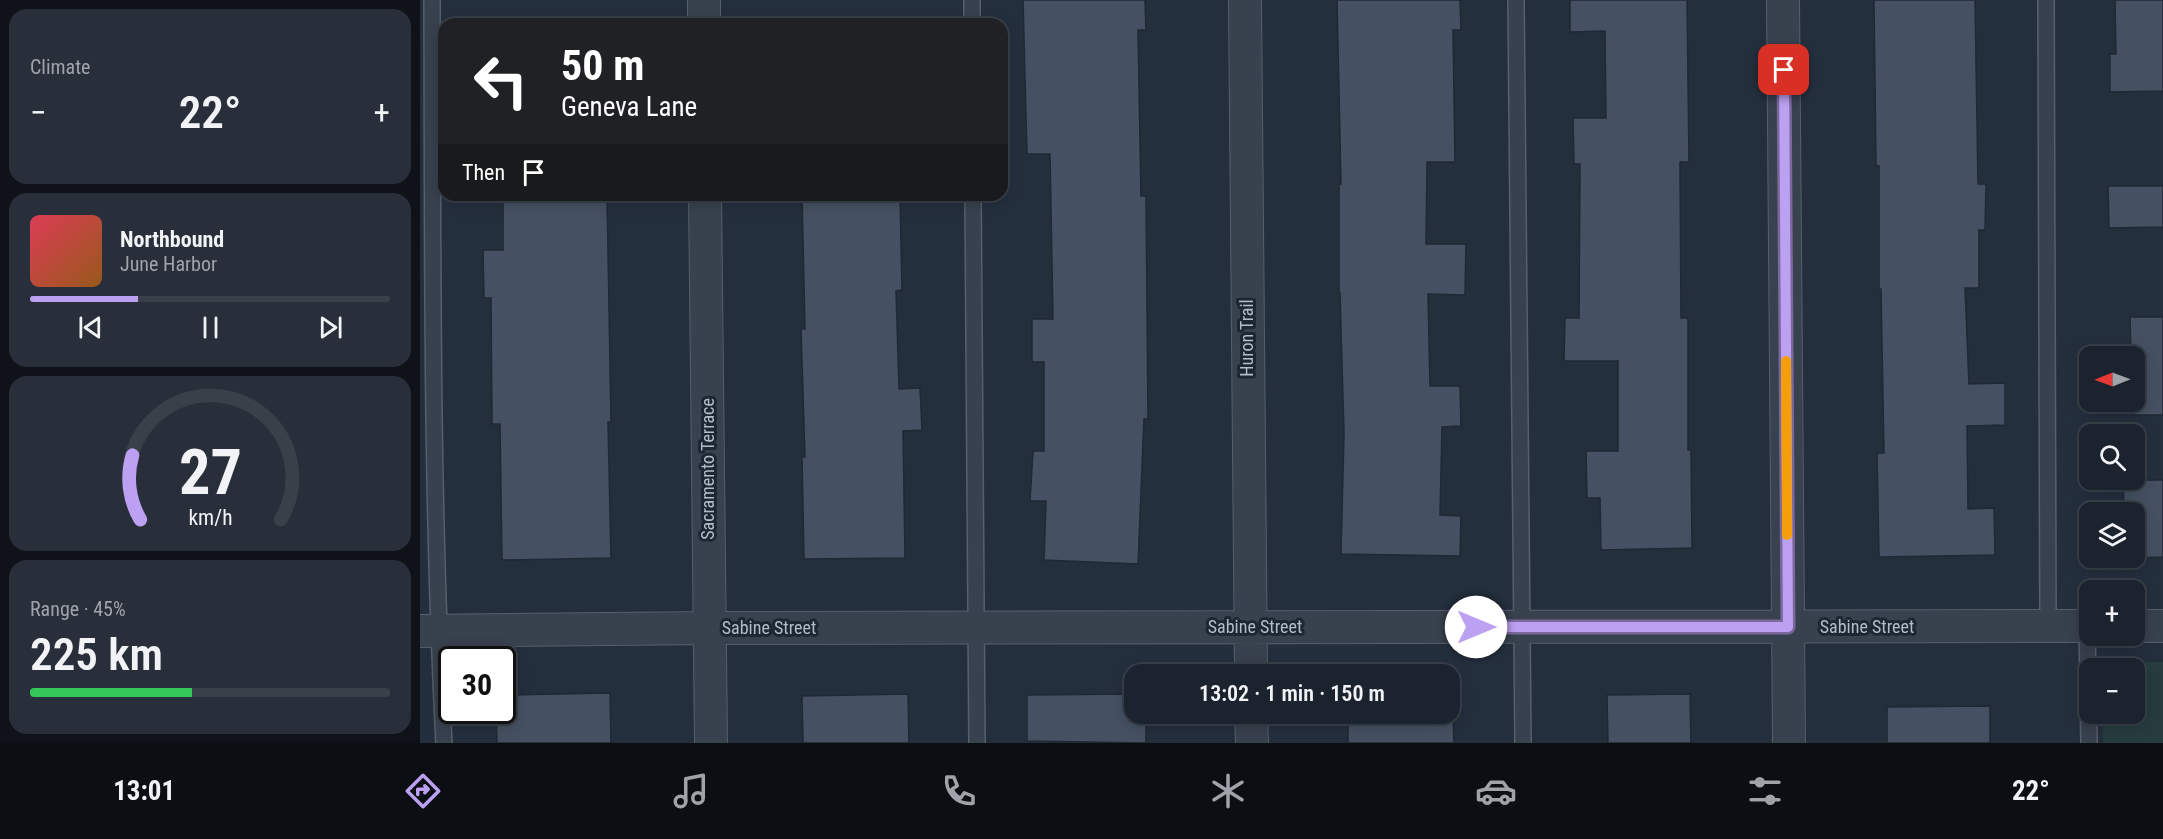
<!DOCTYPE html>
<html lang="en">
<head>
<meta charset="utf-8">
<style>
  :root { --surface:#1b232e; --page:#282f3a; --text:#f1f3f6; --muted:#a0a4aa; --line:#39404a; --accent:#bca0f2 }
  body { margin:0; font-family:"Roboto Condensed",sans-serif; background:var(--page); color:var(--text); height:100vh; display:flex; flex-direction:column; font-size:22px; white-space:nowrap }
  * { box-sizing:border-box; margin:0 }
  p { font-size:20px; color:var(--muted) }
  .icon { flex:none; width:33px; height:33px; fill:none; stroke:currentColor; stroke-width:2; stroke-linecap:round; stroke-linejoin:round }
  .map { position:relative; flex:1; overflow:hidden }
  .details { display:flex; flex-direction:column; gap:9px; padding:9px; background:#0f1319; width:420px }
  .details>* { flex:none }
  .banner { position:absolute; left:18px; top:18px; width:570px; height:183px; border-radius:18px; box-shadow:0 3px 15px #0003,0 0 0 2px var(--line); background:#202124; color:#fff; overflow:hidden }
  .needle { width:39px; rotate:269deg }
  .tools { position:absolute; left:1659px; top:346px; display:grid; gap:12px }
  .tools a { display:grid; place-items:center; width:66px; height:66px; border-radius:12px; background:var(--surface); box-shadow:0 3px 15px #0003,0 0 0 2px var(--line); font-size:30px }
  .speed { position:absolute; left:18px; top:646px; display:flex; gap:12px; font-size:30px; font-weight:700; text-align:center }
  .speed>* { display:grid; place-content:center; width:78px; height:78px; border-radius:50%; background:var(--surface); box-shadow:0 3px 15px #0003,0 0 0 2px var(--line); line-height:1 }
  .speed .limit { border:3px solid #111; border-radius:9px; background:#fff; color:#111 }
  .pin { position:absolute; display:grid; place-items:center; width:51px; height:51px; color:#fff; margin:-26px; border-radius:12px; box-shadow:0 3px 9px #0006 }
  .me { position:absolute; width:66px; margin:-33px; rotate:90deg; stroke-linejoin:round; filter:drop-shadow(0 0 4px #0008) }
  .turn { display:flex; align-items:center; gap:21px; height:126px; padding:0 24px; font-size:27px }
  .turn .icon { width:78px; height:78px; stroke-width:2.5 }
  .turn b { display:block; font-size:42px; line-height:51px }
  .then { display:flex; align-items:center; height:57px; padding:0 24px; background:#0003; gap:12px; font-size:22px }
  .big { font-size:45px; font-weight:600; line-height:1.1 }
  .details .card { flex:1; display:flex; flex-direction:column; justify-content:center; gap:9px; min-width:0; padding:0 21px; border-radius:18px; background:var(--page) }
  .details .dial { align-items:center; gap:0 }
  .dial svg { height:156px; overflow:visible; fill:none; stroke:var(--line); stroke-width:7; stroke-linecap:round; text-anchor:middle }
  .dial text { fill:var(--text); stroke:none }
  .song { display:flex; align-items:center; gap:18px }
  .cover { width:72px; height:72px; border-radius:9px; background:linear-gradient(135deg,hsl(350 70% 55%),hsl(30 70% 35%)) }
  .played { height:6px; border-radius:3px; background:linear-gradient(90deg,var(--accent) 30%,var(--line) 30%) }
  .keys { display:flex; justify-content:space-around; direction:ltr }
  .heat { display:flex; justify-content:space-between; align-items:center; font-size:33px; direction:ltr }
  .charge { height:9px; border-radius:4px; background:linear-gradient(90deg,#34c759 45%,var(--line) 0) }
  .trip { position:absolute; left:704px; top:664px; width:336px; height:60px; border-radius:18px; background:var(--surface); box-shadow:0 3px 15px #0003,0 0 0 2px var(--line); font-weight:600; line-height:60px; text-align:center }
  .tabs { display:flex; height:96px; justify-content:space-around; align-items:center; background:#0b0e12; color:var(--muted) }
  .tabs .icon { width:42px; height:42px }
  .tabs .active { color:var(--accent) }
  .tabs b { font-size:27px; color:var(--text) }
  main { display:flex; flex:1; min-height:0 }
  .map>svg:first-child { display:block }
</style>
</head>
<body>
<main>
<section class="details">
<div class="card"><p>Climate</p>
<div class="heat"><a>−</a><b class="big">22°</b><a>+</a></div>
</div>
<div class="card">
<div class="song"><i class="cover"></i><div><b>Northbound</b><p>June Harbor</p></div></div>
<div class="played"></div>
<div class="keys"><svg class="icon" aria-label="previous" viewBox="0 0 24 24"><path d="M18 5L8 12l10 7zM5 5v14"/></svg><svg class="icon" aria-label="pause" viewBox="0 0 24 24"><path d="M8 5v14M16 5v14"/></svg><svg class="icon" aria-label="next" viewBox="0 0 24 24"><path d="M6 5l10 7-10 7zM19 5v14"/></svg></div>
</div>
<div class="card dial"><svg viewBox="0 0 100 80">
<path d="M14 69A42 42 0 1 1 86 69"/>
<path d="M14 69A42 42 0 0 1 10 36" stroke="#bca0f2"/>
<text x="50" y="56" font-size="32" font-weight="700">27</text>
<text x="50" y="72" font-size="11">km/h</text>
</svg></div>
<div class="card"><p>Range · 45%</p><b class="big">225 km</b><div class="charge"></div></div>
</section>
<div class="map">
<svg width="1743" height="743" viewBox="0 0 1743 743">
  <rect width="100%" height="100%" fill="#242f3e"/>
  <path fill="#263c3f" d="M 1682,662 L 1743,662 L 1743,743 L 1683,743 L 1683,714 L 1714,714 L 1714,669 L 1682,669 Z"/>
  <path fill="#455162" stroke="#1f2835" stroke-width="1.5" d="M 603,0 L 725,0 L 726,30 L 718,30 L 721,196 L 726,196 L 728,419 L 724,419 L 718,564 L 624,560 L 626,501 L 610,501 L 613,451 L 624,451 L 624,362 L 612,362 L 612,319 L 633,319 L 630,154 L 607,154 Z
    M 917,0 L 1040,0 L 1041,30 L 1033,30 L 1035,162 L 1007,162 L 1006,244 L 1046,244 L 1045,295 L 1008,294 L 1010,386 L 1040,386 L 1041,426 L 1022,427 L 1020,515 L 1041,516 L 1040,556 L 921,554 L 924,433 L 920,293 L 919,293 L 919,184 L 921,184 Z
    M 1150,0 L 1267,0 L 1269,162 L 1260,162 L 1261,318 L 1268,318 L 1268,450 L 1271,450 L 1272,548 L 1181,550 L 1180,498 L 1167,498 L 1166,451 L 1198,451 L 1198,361 L 1144,361 L 1145,318 L 1159,318 L 1160,164 L 1154,164 L 1153,118 L 1186,118 L 1185,31 L 1150,32 Z
    M 1454,0 L 1555,0 L 1558,184 L 1566,184 L 1565,230 L 1559,230 L 1559,288 L 1545,288 L 1549,384 L 1585,383 L 1585,425 L 1547,426 L 1548,509 L 1574,508 L 1575,555 L 1459,557 L 1457,453 L 1464,453 L 1461,289 L 1459,289 L 1459,166 L 1456,166 Z
    M 1695,0 L 1743,0 L 1743,91 L 1690,92 L 1690,54 L 1696,54 Z
    M 1688,186 L 1743,186 L 1743,227 L 1689,228 Z
    M 83,195 L 187,195 L 191,422 L 188,422 L 191,558 L 82,560 L 80,424 L 72,424 L 71,298 L 64,298 L 63,250 L 83,250 Z
    M 382,195 L 480,195 L 482,290 L 476,291 L 479,389 L 500,388 L 502,430 L 483,431 L 485,558 L 384,559 L 382,457 L 385,457 L 381,329 L 385,329 Z
    M 1710,317 L 1743,317 L 1743,415 L 1712,415 L 1712,402 L 1714,402 L 1714,357 L 1711,357 Z
    M 1703,480 L 1743,480 L 1743,557 L 1714,558 L 1714,513 L 1696,513 L 1696,507 L 1704,507 Z
    M 190,693 L 191,743 L 77,743 L 76,711 L 82,711 L 82,695 Z
    M 488,694 L 489,743 L 383,743 L 382,696 Z
    M 714,694 L 714,714 L 726,714 L 726,743 L 607,741 L 607,695 Z
    M 1270,694 L 1271,743 L 1188,743 L 1187,695 Z
    M 1570,706 L 1570,743 L 1467,743 L 1467,707 Z
    M 928,714 L 1033,714 L 1034,743 L 928,743 Z"/>
  <g fill="none" stroke-linecap="round" stroke-linejoin="round">
    <g stroke="#565f6c" stroke-width="18">
      <path id="lane" d="M 12,0 C 13,248 11,496 24,743
        M 552,0 L 552,24
        M 1096,0 L 1103,743
        M 1626,0 L 1628,626
        M 553,195 L 557,743
        M 1667,626 L 1669,743"/>
    </g>
    <g stroke="#565f6c" stroke-width="34">
      <path id="street" d="M 284,0 L 284,24
        M 825,0 L 831,675
        M 1363,0 L 1369,743
        M 285,195 L 291,743
        M 1714,626 L 1743,626
        M 0,631 L 289,628 L 1670,626
        M 831,714 L 832,743"/>
    </g>
    <use href="#lane" stroke="#38414e" stroke-width="15"/>
    <use href="#street" stroke="#38414e" stroke-width="32"/>
  </g>
  <g fill="none" stroke-linecap="round" stroke-linejoin="round">
    <g stroke="#7a689d" stroke-width="15">
      <path id="route" d="M 1056,627 L 1368,627 L 1364,70"/>
    </g>
    <use href="#route" stroke="#bca0f2" stroke-width="10"/>
    <path stroke="#f59e0b" stroke-width="10" d="M 1366,361 L 1367,535"/>
  </g>
  <g text-anchor="middle" stroke-width="6" stroke-linejoin="round" paint-order="stroke">
    <g font-size="18" fill="#b4bcc9" stroke="#1d2633">
      <text transform="translate(827 338) rotate(-90)" y="6">Huron Trail</text>
      <text transform="translate(288 469) rotate(-90)" y="6">Sacramento Terrace</text>
      <text x="835" y="633">Sabine Street</text>
      <text x="1447" y="633">Sabine Street</text>
      <text x="349" y="634">Sabine Street</text>
    </g>
  </g>
</svg>
<div class="tools">
<a><svg class="needle" viewBox="-14 -14 28 28"><path d="M0-13l5 13h-10z" fill="#e53935"/><path d="M0 13l5-13h-10z" fill="#a0a4aa"/></svg></a>
<a><svg class="icon" aria-label="search" viewBox="0 0 24 24"><circle cx="10" cy="10" r="6"/><path d="M15 15l6 6"/></svg></a>
<a><svg class="icon" aria-label="layers" viewBox="0 0 24 24"><path d="M12 4l9 5-9 5-9-5zM3 14l9 5 9-5"/></svg></a>
<a>+</a>
<a>−</a>
</div>
<div class="speed"><div class="limit">30</div></div>
<div class="pin" style="left:1364px;top:70px;background:#d93025"><svg class="icon" aria-label="arrive" viewBox="0 0 24 24"><path d="M6 21V4h12l-3 4 3 4H6"/></svg></div>
<svg class="me" style="left:1056px;top:627px" viewBox="-20 -20 40 40"><circle r="19" fill="#fff"/><path d="M0-13L10 11 0 6-10 11z" fill="#bca0f2"/></svg>
<div class="trip">13:02 · 1 min · 150 m</div>
<div class="banner">
<div class="turn"><svg class="icon" aria-label="left" viewBox="0 0 24 24"><path d="M17 20v-9H6M10 6l-5 5 5 5"/></svg><div><b>50 m</b>Geneva Lane</div></div>
<div class="then">Then<svg class="icon" aria-label="arrive" viewBox="0 0 24 24"><path d="M6 21V4h12l-3 4 3 4H6"/></svg></div>
</div>
</div>
</main>
<nav class="tabs">
<b>13:01</b>
<svg class="icon active" aria-label="directions" viewBox="0 0 24 24"><path d="M12 3l9 9-9 9-9-9zM9 14v-3h6M13 9l2 2-2 2"/></svg>
<svg class="icon" aria-label="music" viewBox="0 0 24 24"><path d="M9 18V5l10-2v13"/><circle cx="6" cy="18" r="3"/><circle cx="16" cy="16" r="3"/></svg>
<svg class="icon" aria-label="phone" viewBox="0 0 24 24"><path d="M5 4h4l2 5-3 2q2 4 5 5l2-3 5 2v4C11 20 4 13 5 4z"/></svg>
<svg class="icon" aria-label="climate" viewBox="0 0 24 24"><path d="M12 3v18M4 7l16 10M4 17L20 7"/></svg>
<svg class="icon" aria-label="car" viewBox="0 0 24 24"><path d="M5 17H2v-5l4-1 3-4h7l3 4 3 1v5h-3M9 17h6M6 11h13"/><circle cx="7" cy="17" r="2"/><circle cx="17" cy="17" r="2"/></svg>
<svg class="icon" aria-label="filters" viewBox="0 0 24 24"><path d="M4 7h16M4 17h16"/><circle cx="9" cy="7" r="2"/><circle cx="15" cy="17" r="2"/></svg>
<b>22°</b>
</nav>
</body>
</html>
